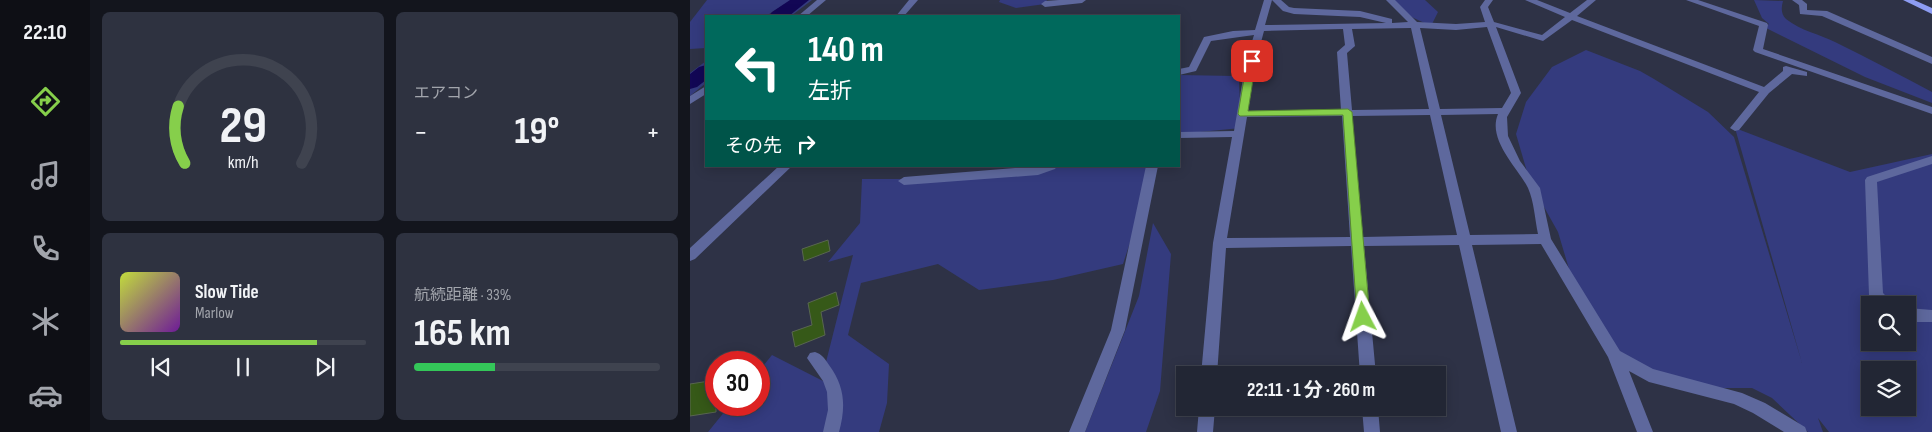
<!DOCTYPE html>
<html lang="ja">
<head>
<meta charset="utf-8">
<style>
  :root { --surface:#222634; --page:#2e3240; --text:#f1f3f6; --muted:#a2a5ac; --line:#3f434f; --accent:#86cf4b }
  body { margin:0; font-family:"Sofia Sans Condensed","Noto Sans JP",sans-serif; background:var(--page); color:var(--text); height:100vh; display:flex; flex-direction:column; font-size:19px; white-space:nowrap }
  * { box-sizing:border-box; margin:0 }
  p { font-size:16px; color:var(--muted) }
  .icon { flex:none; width:28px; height:28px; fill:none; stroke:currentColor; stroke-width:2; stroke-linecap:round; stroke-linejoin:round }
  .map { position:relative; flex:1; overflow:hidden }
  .drawer { display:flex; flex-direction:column; gap:12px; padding:12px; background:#13151d; width:600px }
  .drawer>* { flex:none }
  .hud { position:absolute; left:15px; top:15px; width:475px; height:152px; border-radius:0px; box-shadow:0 2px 12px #0003,0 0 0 1px var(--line); background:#00695c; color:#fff; overflow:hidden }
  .controls { position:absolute; left:1171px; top:296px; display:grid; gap:10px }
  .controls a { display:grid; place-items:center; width:55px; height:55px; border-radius:0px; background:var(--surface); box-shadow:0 2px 12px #0003,0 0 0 1px var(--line); font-size:25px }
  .speed { position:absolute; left:15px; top:351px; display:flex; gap:10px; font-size:25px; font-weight:700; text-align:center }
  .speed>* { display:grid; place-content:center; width:65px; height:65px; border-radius:50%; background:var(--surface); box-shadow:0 2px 12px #0003,0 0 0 1px var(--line); line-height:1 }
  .speed .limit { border:8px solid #d22; background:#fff; color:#111 }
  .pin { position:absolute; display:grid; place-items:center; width:42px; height:42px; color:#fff; margin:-21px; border-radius:10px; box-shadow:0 2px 8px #0006 }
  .me { position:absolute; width:55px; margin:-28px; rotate:356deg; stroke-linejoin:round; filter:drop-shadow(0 0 4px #0008) }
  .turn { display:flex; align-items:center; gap:18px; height:105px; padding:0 20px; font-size:22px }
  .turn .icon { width:65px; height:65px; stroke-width:2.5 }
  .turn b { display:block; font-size:35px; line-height:42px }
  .then { display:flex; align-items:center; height:48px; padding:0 20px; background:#0003; gap:10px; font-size:19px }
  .big { font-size:38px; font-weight:700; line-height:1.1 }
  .drawer .tile { flex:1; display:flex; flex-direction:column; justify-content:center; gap:8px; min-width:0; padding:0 18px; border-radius:8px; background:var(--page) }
  .drawer .dial { align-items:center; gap:0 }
  .dial svg { height:130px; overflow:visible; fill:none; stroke:var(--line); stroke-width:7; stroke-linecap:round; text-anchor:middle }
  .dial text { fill:var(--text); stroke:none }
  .song { display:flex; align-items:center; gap:15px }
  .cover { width:60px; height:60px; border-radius:8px; background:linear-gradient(135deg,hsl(70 70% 55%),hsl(280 70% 35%)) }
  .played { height:5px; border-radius:2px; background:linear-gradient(90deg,var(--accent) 80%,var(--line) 80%) }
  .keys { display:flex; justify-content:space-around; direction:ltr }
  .heat { display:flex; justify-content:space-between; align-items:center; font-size:28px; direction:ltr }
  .charge { height:8px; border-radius:4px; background:linear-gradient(90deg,#34c759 33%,var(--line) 0) }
  .drawer .tiles { flex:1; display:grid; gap:12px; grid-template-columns:repeat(2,1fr) }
  .trip { position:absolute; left:486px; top:366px; width:270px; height:50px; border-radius:0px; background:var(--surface); box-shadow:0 2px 12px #0003,0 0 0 1px var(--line); font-weight:700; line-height:50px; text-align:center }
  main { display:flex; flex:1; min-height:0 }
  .dock { display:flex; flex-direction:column; width:90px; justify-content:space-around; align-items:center; background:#0e0f15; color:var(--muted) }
  .dock .icon { width:35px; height:35px }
  .dock .active { color:var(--accent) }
  .dock b { font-size:22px; color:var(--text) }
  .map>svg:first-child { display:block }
</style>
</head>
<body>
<main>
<nav class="dock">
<b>22:10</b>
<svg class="icon active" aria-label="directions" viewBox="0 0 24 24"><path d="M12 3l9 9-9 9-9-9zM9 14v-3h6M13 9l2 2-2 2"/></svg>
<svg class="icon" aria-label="music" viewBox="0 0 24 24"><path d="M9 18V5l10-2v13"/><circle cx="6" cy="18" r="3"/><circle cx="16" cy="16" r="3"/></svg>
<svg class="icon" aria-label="phone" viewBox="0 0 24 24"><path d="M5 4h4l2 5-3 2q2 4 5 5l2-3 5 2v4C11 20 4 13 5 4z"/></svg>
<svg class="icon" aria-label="climate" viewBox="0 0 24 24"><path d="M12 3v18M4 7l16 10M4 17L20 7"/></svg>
<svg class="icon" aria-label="car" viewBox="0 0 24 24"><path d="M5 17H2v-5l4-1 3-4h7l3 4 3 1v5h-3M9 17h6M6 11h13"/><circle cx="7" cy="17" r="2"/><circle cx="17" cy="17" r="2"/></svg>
</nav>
<section class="drawer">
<div class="tiles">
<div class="tile dial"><svg viewBox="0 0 100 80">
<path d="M14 69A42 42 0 1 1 86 69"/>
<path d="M14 69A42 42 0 0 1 10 34" stroke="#86cf4b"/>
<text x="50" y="56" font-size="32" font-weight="700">29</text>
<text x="50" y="72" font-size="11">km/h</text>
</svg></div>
<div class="tile"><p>エアコン</p>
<div class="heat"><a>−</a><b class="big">19°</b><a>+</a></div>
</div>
<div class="tile">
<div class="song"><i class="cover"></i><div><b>Slow Tide</b><p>Marlow</p></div></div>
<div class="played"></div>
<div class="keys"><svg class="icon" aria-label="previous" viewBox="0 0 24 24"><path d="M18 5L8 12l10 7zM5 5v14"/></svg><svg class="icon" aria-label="pause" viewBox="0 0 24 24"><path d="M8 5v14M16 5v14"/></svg><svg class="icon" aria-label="next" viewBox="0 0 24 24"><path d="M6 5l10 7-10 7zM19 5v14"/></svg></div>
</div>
<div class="tile"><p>航続距離 · 33%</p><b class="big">165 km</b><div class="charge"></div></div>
</div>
</section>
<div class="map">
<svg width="1242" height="432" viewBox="0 0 1242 432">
  <rect width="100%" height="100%" fill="#2e3246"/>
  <path fill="#343b7e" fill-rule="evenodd" d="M 17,0 L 122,0 L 101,16 L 79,16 L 95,4 L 76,16 L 16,16 L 16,48 L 0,49 L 0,22 Z
    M 310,0 L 357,0 L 355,4 L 326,8 L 309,2 Z
    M 700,0 L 735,0 L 748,12 L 741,26 L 715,14 Z
    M 1064,0 L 1093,1 C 1091,8 1091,14 1096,19 C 1111,31 1129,34 1145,42 C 1178,58 1210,75 1242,92 L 1242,103 L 1175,77 L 1074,27 L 1079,24 L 1072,18 Z
    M 896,50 L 950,71 L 964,79 L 1018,112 L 1044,137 L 1112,363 L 1045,128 L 1160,172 L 1242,154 L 1242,432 L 1139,432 L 1128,418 L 1133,432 L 1118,432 L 1082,398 L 1062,388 L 1011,388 L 959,375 L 917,342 L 885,289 L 868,232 L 840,182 L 826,134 L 836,102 L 862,67 ZM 1180,305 L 1218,305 L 1218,342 L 1180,342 ZM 1180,370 L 1218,370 L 1218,408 L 1180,408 Z
    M 16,61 L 16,83 L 0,96 L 0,73 Z
    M 489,75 L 545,76 L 549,81 L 551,128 L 489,134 Z
    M 359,166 L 465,166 L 433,264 L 363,280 L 289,290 L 248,264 L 171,283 L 158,335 L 199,364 L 197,403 L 189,432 L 18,432 L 40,405 L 69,405 L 69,371 L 82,355 L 133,381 L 134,370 L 163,255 L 138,262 L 170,223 L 172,179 L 237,179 Z
    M 463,223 L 481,254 L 470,391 L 456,432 L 395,432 L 449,296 Z"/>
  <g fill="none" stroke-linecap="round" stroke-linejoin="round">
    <path fill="#120755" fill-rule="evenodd" d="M 100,0 L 119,0 L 99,16 L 79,16 L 82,12 Z
      M 16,65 L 16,80 L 7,87 L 0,89 L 0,74 L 9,67 Z"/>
  </g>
  <path fill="#365918" stroke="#596651" d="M 138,240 L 140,251 L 114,261 L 112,249 Z
    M 146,292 L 149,305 L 131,312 L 135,335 L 105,347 L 102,332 L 122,325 L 118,303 Z
    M 26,380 L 26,412 L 0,416 L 0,384 Z"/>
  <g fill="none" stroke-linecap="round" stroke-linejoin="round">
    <path fill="#5e689d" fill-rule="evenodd" d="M 127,0 L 136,0 L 117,16 L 108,16 Z
      M 219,0 L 228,0 L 214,16 L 206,16 Z
      M 369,0 L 396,0 L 392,3 L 355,7 L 351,4 L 355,1 Z
      M 574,0 L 591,0 L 599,7 L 604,8 L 670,11 L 702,19 L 702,23 L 718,22 L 696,0 L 705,0 L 727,22 L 766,24 L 795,22 L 790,7 L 795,0 L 803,0 L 798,7 L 804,22 L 852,35 L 875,17 L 835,0 L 847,0 L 880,13 L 897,0 L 906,0 L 887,16 L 1074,87 L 1093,71 L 1093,67 L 1096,66 L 1117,72 L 1117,76 L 1102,74 L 1079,93 L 1049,130 L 1045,131 L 1040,128 L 1069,92 L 882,20 L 853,41 L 806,27 L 831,93 L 817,117 L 818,136 L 830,161 L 850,188 L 861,239 L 930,351 L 963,369 L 1052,393 L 1075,403 L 1115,427 L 1117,432 L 1094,432 L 1063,413 L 1044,404 L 959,382 L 939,371 L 963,432 L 947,432 L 918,357 L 851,244 L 782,245 L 827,432 L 811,432 L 769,245 L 674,246 L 686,375 L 670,375 L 661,246 L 536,248 L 527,375 L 511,375 L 523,243 L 542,137 L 489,138 L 489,132 L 544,131 L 556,61 L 564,35 L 521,41 L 506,71 L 489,75 L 489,69 L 499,67 L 514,37 L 543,31 L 565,30 ZM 582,0 L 593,11 L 604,14 L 670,17 L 696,23 L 575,25 ZM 797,27 L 821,93 L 812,108 L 750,109 L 730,28 L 766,30 ZM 721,28 L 739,109 L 662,110 L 657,53 L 665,46 L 662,29 ZM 653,29 L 655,45 L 647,52 L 651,110 L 558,111 L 566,61 L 574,31 ZM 808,114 C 797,140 828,168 838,188 C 844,201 845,220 848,234 L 780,235 L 751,115 ZM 740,115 L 767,235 L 673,237 L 662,116 ZM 652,116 L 660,237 L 537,238 L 557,117 Z
      M 996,0 L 1008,0 L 1077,23 L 1078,25 L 1073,49 L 1242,107 L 1242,114 L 1065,52 L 1063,50 L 1069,26 Z
      M 1102,0 L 1112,0 L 1117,4 L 1117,10 L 1137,11 L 1242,57 L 1242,64 L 1132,16 L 1110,14 L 1109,5 Z
      M 16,86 L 16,94 L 0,104 L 0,96 Z
      M 1242,156 L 1242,164 L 1187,182 L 1193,293 L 1205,305 L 1188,305 L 1179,295 L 1175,180 L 1177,177 Z
      M 89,166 L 102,166 L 5,259 L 0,261 L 0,248 Z
      M 349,166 L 367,166 L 365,169 L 348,175 L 214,185 L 208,181 L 214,177 Z
      M 456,166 L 468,166 L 435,330 L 395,432 L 379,432 L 421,330 Z
      M 1218,308 L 1242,310 L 1242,322 L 1225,322 L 1218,320 Z
      M 125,352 C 132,354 135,359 139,365 C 155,387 156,406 149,432 L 133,432 L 138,410 L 137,392 L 133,381 L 117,358 L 120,353 Z
      M 509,408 L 525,408 L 523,432 L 507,432 Z
      M 672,408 L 688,408 L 690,432 L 674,432 Z"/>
    <path fill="#8d9cf2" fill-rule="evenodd" d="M 1213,0 L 1224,0 L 1242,8 L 1242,14 Z"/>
  </g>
  <path fill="#86cf4b" stroke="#578731" d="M 562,58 L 566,61 L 558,111 L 658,109 L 662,112 L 680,317 L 678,321 L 673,323 L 669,321 L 667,317 L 653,115 L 550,116 L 548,114 L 557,61 Z"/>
</svg>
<div class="controls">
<a><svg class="icon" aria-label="search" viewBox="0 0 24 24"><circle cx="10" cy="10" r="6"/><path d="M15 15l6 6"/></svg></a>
<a><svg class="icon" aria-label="layers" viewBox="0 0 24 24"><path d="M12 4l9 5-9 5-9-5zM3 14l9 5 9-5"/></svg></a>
</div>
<div class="speed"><div class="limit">30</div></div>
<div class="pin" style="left:562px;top:61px;background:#d93025"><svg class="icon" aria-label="arrive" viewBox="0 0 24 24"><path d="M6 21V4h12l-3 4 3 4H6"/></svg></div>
<svg class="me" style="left:673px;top:317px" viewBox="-20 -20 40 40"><path d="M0-17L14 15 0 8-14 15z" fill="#86cf4b" stroke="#fff" stroke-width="4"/></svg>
<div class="trip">22:11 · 1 分 · 260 m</div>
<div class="hud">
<div class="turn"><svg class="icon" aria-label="left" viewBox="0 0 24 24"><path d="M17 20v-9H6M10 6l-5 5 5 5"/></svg><div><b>140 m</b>左折</div></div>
<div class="then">その先<svg class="icon" aria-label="right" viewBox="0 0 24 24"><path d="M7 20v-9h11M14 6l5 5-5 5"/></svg></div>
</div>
</div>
</main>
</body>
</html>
